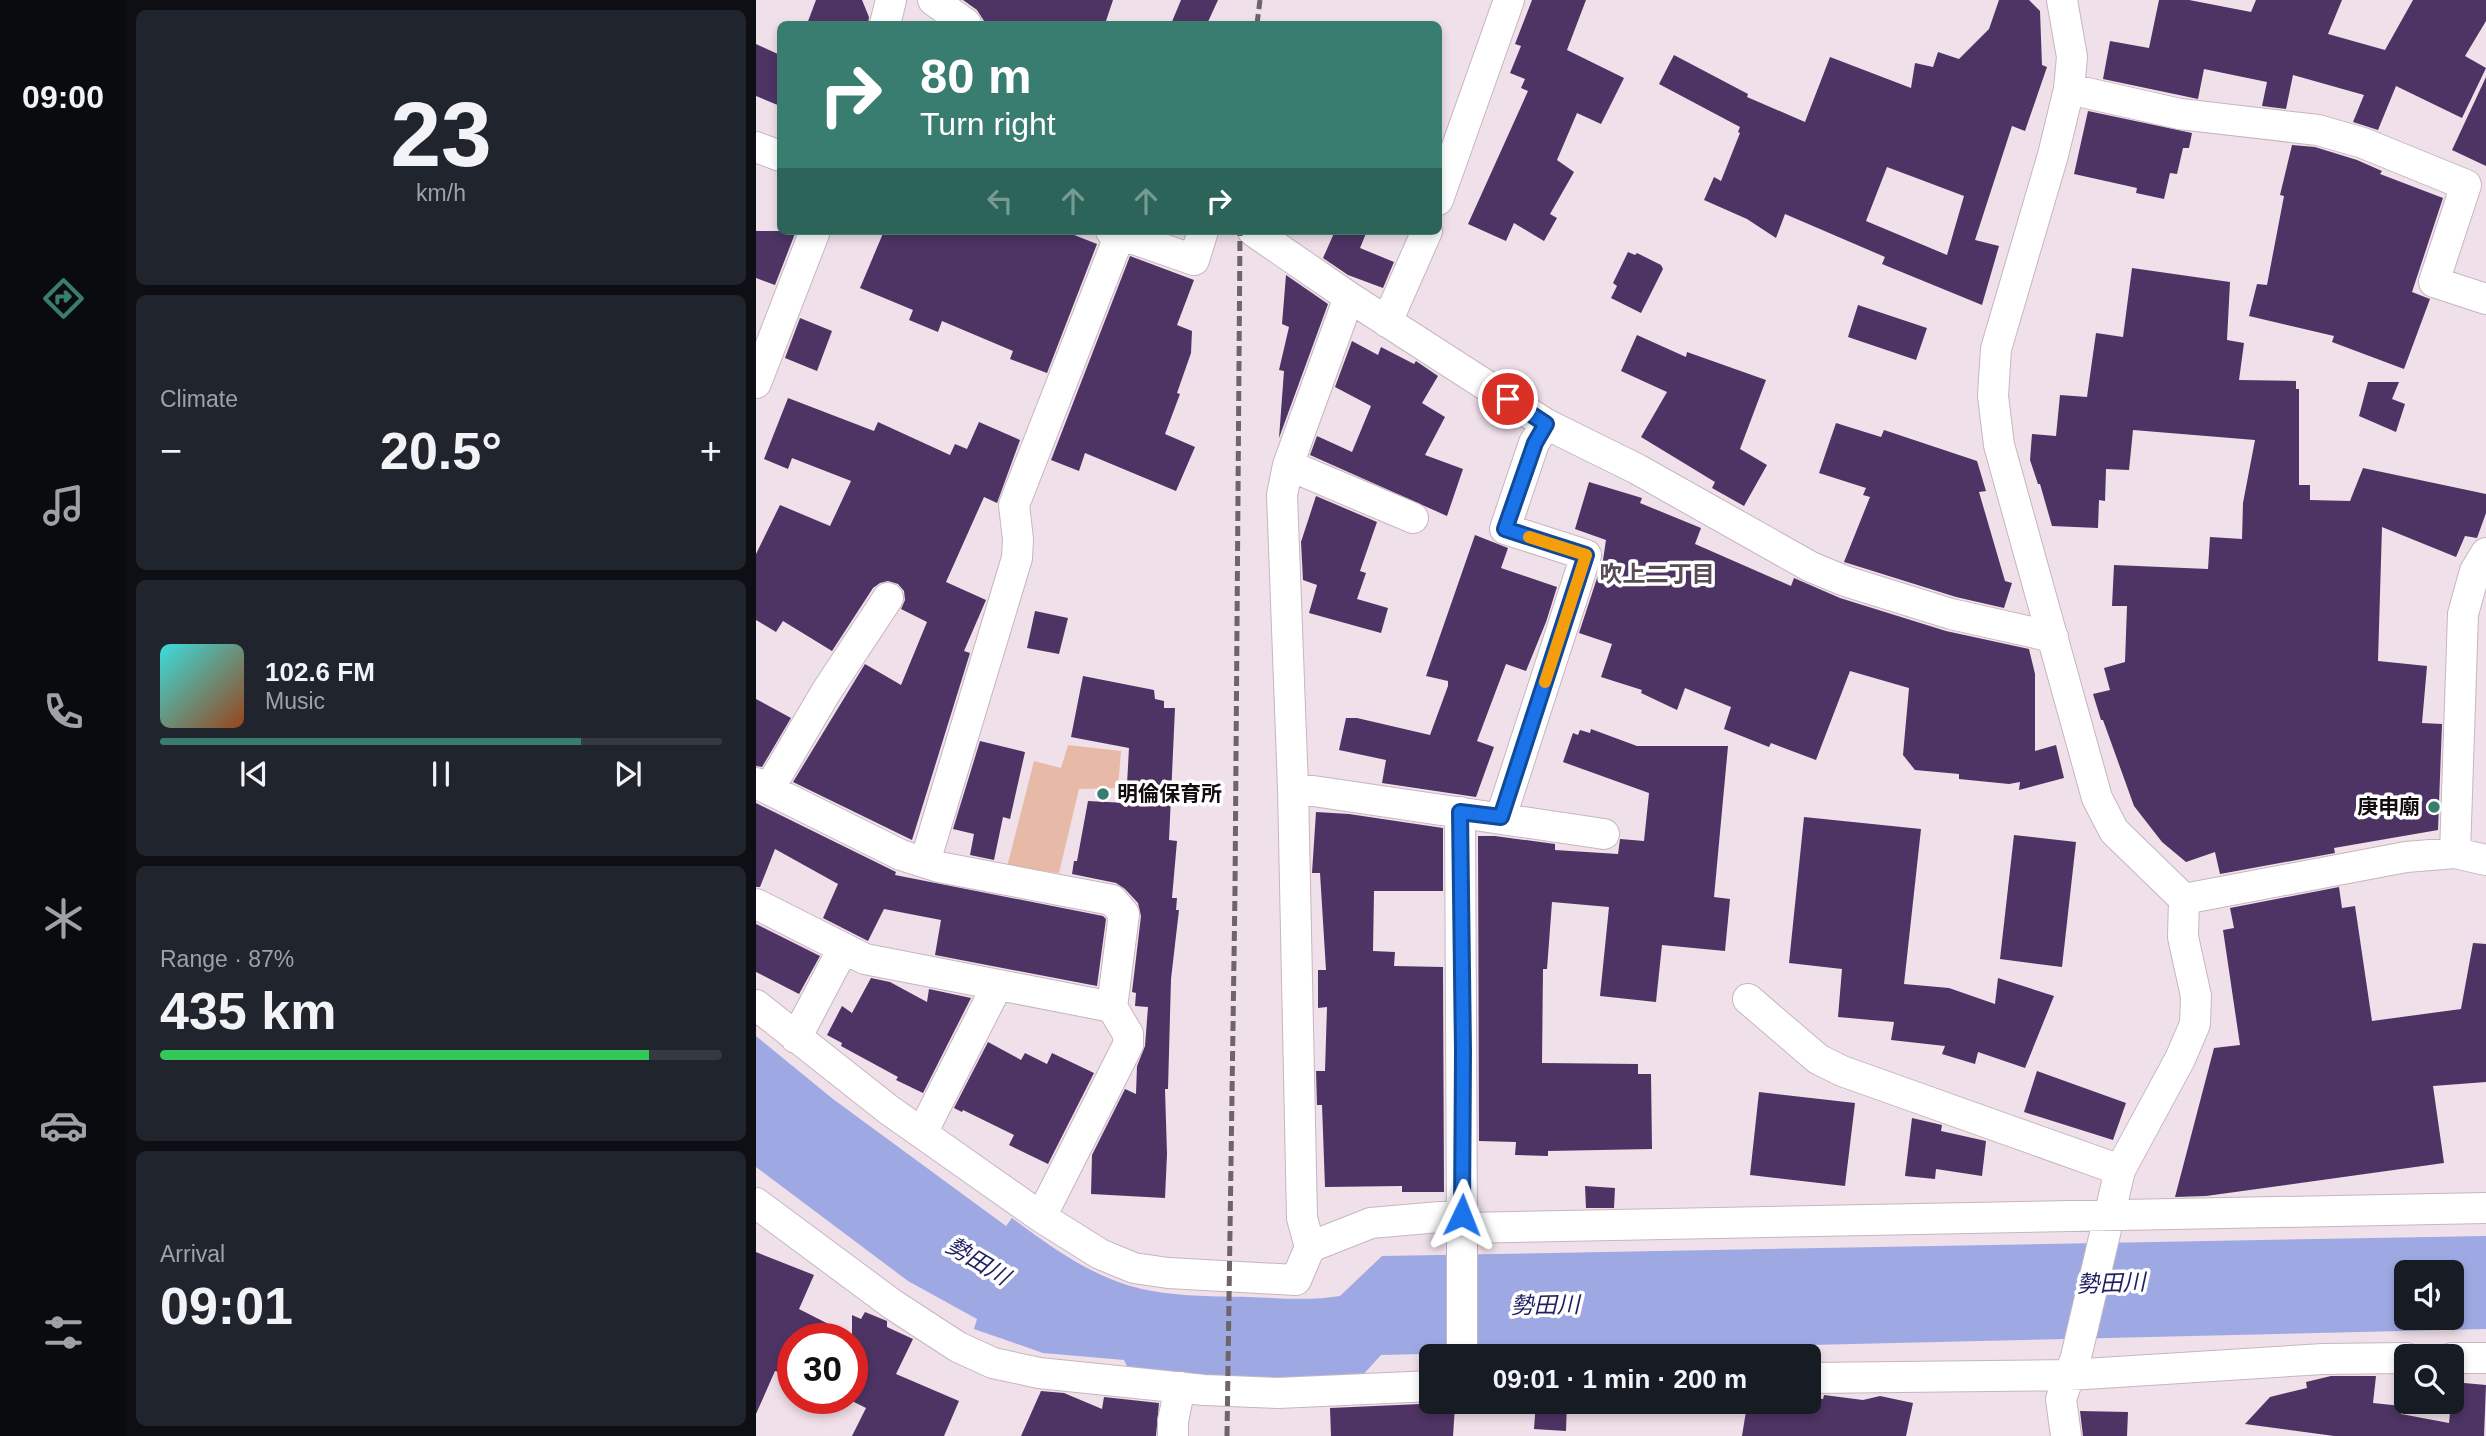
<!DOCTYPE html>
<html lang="en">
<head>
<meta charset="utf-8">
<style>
  :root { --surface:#171b24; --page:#20242c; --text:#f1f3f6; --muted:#9ea1a6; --line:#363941; --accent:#397d71 }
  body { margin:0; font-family:Helvetica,"Noto Sans JP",sans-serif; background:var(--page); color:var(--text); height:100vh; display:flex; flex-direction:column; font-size:26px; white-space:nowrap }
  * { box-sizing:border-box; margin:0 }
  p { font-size:23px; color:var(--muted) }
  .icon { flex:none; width:38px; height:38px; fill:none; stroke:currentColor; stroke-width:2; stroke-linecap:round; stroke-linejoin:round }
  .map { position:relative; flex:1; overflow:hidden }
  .sheet { display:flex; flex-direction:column; gap:10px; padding:10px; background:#0d0f14; width:630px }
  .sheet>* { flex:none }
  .guide { position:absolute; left:21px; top:21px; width:665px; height:214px; border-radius:10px; box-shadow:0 4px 10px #0003; background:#397d71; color:#fff; overflow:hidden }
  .fabs { position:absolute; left:1638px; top:1260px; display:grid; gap:14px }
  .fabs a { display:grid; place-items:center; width:70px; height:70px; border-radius:10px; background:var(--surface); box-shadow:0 4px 10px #0003; font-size:35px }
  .speed { position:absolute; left:21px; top:1323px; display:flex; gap:14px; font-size:35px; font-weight:700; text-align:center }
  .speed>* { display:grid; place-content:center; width:91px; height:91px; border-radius:50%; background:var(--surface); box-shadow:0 4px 10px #0003; line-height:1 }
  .speed .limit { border:10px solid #d22; background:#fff; color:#111 }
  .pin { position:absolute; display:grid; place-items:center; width:60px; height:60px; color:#fff; margin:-30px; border:4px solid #fff; border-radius:50%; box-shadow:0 2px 7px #0007 }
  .me { position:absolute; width:77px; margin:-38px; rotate:2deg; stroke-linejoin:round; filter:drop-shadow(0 0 5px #0008) }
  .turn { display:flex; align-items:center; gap:24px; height:147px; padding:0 28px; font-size:32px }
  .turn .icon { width:91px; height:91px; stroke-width:2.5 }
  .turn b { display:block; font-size:49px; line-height:60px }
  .lanes { display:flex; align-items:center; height:66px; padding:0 28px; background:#0003; justify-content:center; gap:35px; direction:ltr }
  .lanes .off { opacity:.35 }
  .big { font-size:52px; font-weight:800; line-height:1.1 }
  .sheet .widget { flex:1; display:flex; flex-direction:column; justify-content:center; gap:10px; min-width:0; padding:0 24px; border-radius:10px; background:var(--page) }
  .sheet .dial { align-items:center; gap:0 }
  .dial b { font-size:91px; line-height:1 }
  .song { display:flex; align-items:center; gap:21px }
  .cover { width:84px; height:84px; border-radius:10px; background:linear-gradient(135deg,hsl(180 70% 55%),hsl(20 70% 35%)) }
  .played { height:7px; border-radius:4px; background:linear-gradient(90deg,var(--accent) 75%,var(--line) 75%) }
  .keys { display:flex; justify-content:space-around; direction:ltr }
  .heat { display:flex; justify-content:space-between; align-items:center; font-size:38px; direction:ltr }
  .charge { height:10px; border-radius:5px; background:linear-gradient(90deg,#34c759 87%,var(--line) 0) }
  .trip { position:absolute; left:663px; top:1344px; width:402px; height:70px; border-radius:10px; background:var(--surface); box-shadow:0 4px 10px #0003; font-weight:800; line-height:70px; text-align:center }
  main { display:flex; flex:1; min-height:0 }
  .dock { display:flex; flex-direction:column; width:126px; justify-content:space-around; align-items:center; background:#090b0e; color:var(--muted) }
  .dock .icon { width:49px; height:49px }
  .dock .on { color:var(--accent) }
  .dock b { font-size:32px; color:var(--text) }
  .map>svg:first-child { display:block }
</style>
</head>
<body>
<main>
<nav class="dock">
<b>09:00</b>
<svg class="icon on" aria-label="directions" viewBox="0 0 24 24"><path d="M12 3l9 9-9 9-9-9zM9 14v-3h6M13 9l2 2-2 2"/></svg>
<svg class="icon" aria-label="music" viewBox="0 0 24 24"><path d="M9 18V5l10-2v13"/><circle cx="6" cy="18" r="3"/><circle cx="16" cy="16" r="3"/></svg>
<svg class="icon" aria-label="phone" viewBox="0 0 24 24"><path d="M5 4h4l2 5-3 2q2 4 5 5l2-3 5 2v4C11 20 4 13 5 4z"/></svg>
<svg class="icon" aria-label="climate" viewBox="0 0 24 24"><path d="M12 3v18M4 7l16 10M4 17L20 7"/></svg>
<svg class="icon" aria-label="car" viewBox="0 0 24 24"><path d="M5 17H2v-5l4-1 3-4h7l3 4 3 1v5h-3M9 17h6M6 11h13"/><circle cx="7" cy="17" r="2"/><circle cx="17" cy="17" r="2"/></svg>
<svg class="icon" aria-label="filters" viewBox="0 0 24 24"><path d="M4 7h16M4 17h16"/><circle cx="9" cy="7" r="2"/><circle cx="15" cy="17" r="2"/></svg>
</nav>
<section class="sheet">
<div class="widget dial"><b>23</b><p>km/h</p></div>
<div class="widget"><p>Climate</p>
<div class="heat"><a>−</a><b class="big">20.5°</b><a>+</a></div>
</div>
<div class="widget">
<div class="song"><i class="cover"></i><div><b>102.6 FM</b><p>Music</p></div></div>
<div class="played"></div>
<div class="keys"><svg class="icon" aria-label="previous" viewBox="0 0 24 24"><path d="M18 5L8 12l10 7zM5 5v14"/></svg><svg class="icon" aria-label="pause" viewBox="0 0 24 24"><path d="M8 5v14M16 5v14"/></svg><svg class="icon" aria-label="next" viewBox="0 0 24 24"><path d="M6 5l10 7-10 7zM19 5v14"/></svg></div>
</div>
<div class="widget"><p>Range · 87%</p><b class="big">435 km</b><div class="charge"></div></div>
<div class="widget"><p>Arrival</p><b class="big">09:01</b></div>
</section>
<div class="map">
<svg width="1730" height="1436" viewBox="0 0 1730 1436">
  <rect width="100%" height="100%" fill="#f0e0ea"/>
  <path fill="#e7baa8" d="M 312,745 L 365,751 L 362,788 L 323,789 L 303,873 L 251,867 L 278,761 L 305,768 Z"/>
  <path fill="#9ea9e4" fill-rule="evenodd" d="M 0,1036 L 77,1099 L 250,1226 L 256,1218 C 292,1245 328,1271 371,1285 C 410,1297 453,1296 493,1297 C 523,1298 554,1301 584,1296 L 626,1256 L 1730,1236 L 1730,1329 L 625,1355 L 605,1377 L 487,1379 L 374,1372 L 368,1360 L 287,1353 L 218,1329 L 221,1319 L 152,1281 L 0,1167 ZM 1650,1272 L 1696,1272 L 1696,1318 L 1650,1318 Z"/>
  <path fill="#4e3464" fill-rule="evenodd" d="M 60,0 L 106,0 L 113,17 L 112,24 L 51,24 Z
    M 207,0 L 357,0 L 349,24 L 230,24 L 221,10 Z
    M 425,0 L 462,0 L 451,24 L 415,24 Z
    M 776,0 L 830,0 L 811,50 L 868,78 L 845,124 L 821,113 L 801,160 L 818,172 L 794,214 L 801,218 L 788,241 L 758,223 L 750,241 L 712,224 L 772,91 L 765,88 L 769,79 L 754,73 L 765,46 L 759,44 Z
    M 1243,0 L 1273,0 L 1284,11 L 1286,65 L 1291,67 L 1269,131 L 1256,126 L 1219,240 L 1243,246 L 1226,305 L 1126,264 L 1129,257 L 1029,214 L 1020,238 L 991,219 L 948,200 L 958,177 L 965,181 L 984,133 L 982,132 L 984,127 L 903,84 L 918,55 L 992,94 L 991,97 L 1049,122 L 1074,57 L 1155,88 L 1159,63 L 1177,67 L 1182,52 L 1203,59 L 1233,29 ZM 1131,167 L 1208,196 L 1191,255 L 1110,221 Z
    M 1403,0 L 1433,0 L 1495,12 L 1500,0 L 1586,0 L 1572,34 L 1629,50 L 1657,0 L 1730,0 L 1730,21 L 1709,56 L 1730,68 L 1706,118 L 1640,86 L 1622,130 L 1597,122 L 1608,95 L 1537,75 L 1530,109 L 1506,106 L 1511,82 L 1448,69 L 1442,99 L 1347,79 L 1354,41 L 1393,48 Z
    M 0,44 L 24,55 L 24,106 L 0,96 Z
    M 1730,77 L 1730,166 L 1696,150 Z
    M 1332,111 L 1436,133 L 1433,148 L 1427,148 L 1421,174 L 1414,173 L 1408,199 L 1380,193 L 1381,188 L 1318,174 Z
    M 1536,145 L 1559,147 L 1601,160 L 1626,171 L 1624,174 L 1687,198 L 1656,292 L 1674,299 L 1648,369 L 1576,342 L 1578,336 L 1493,316 L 1501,284 L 1511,285 L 1528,196 L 1524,195 Z
    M 0,231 L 40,231 L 19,285 L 0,278 Z
    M 128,231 L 308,231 L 341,244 L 291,373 L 254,359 L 257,351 L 186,321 L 182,332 L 153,320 L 157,310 L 104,288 Z
    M 579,231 L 611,231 L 604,248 L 638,262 L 627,288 L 592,275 L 567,258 Z
    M 872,252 L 879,255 L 881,253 L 905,265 L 907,269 L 885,313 L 855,298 L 861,286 L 857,283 Z
    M 374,256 L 438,280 L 421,325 L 436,331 L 435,353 L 421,393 L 424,394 L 409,434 L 439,447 L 420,491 L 329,453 L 323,471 L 295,460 Z
    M 1376,268 L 1474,282 L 1471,340 L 1488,343 L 1483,380 L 1540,381 L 1540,389 L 1543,389 L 1543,485 L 1554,485 L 1554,500 L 1594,501 L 1607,468 L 1730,494 L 1730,513 L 1721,538 L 1709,536 L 1700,557 L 1626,527 L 1622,661 L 1671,666 L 1666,723 L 1686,724 L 1682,830 L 1578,848 L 1579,853 L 1464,874 L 1459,852 L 1430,862 L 1406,842 L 1378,806 L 1347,720 L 1345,720 L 1337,694 L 1354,690 L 1348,668 L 1369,662 L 1371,606 L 1356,606 L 1358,565 L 1452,569 L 1454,537 L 1486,539 L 1487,503 L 1499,440 L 1377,430 L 1373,470 L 1350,469 L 1349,501 L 1343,500 L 1342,528 L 1296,526 L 1284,484 L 1282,484 L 1274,460 L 1276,434 L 1300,436 L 1304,395 L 1331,397 L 1340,333 L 1367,337 Z
    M 530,275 L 572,304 L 523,438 L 528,371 L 523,370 L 533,327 L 526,324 Z
    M 1102,305 L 1171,328 L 1160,360 L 1092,337 Z
    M 44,318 L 76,331 L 61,371 L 29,358 Z
    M 881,335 L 930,357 L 931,352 L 1010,380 L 984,449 L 1011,465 L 988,506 L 956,488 L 959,482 L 885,437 L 911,392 L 865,371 Z
    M 596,341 L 622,355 L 625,347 L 658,364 L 660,361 L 682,376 L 666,403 L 689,417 L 669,455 L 707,469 L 691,516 L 554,455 L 561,436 L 596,452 L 615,406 L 579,387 Z
    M 1612,382 L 1643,382 L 1636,399 L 1649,404 L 1640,432 L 1603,416 Z
    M 32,398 L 118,431 L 122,422 L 194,455 L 199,444 L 211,449 L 223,422 L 264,440 L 241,503 L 228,497 L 190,582 L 230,600 L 208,651 L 214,653 L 156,840 L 37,782 L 109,664 L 145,685 L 171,622 L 145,609 L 149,600 L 148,591 L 142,584 L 132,581 L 124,583 L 117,588 L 76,651 L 27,621 L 20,632 L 0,620 L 0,554 L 24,505 L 74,526 L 95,481 L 36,458 L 32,469 L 8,459 Z
    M 1080,423 L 1125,437 L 1128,430 L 1221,461 L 1230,491 L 1223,492 L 1249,581 L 1256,583 L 1248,608 L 1200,597 L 1088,562 L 1114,497 L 1107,495 L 1110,488 L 1063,473 Z
    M 833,482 L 886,498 L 884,503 L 945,528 L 939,544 L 1035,586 L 1038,578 L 1084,598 L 1190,631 L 1273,649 L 1279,674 L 1279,751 L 1300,745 L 1308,778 L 1263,790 L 1264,782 L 1253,784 L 1203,779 L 1203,774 L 1159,770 L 1147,755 L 1153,688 L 1094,671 L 1060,760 L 1015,743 L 1013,747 L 968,729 L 975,707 L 929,688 L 921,710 L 885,693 L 886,690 L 845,677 L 856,644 L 823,633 L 847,560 L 850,540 L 819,529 Z
    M 560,496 L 621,522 L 604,571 L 610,573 L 601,599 L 632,608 L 625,633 L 553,613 L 561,585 L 547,580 L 545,542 Z
    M 719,535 L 752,548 L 745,568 L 801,587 L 790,622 L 770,671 L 750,664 L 721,741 L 738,747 L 720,797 L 626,783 L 630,760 L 583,750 L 590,718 L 601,718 L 674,735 L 692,686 L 692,681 L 670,676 Z
    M 279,611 L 312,618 L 303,654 L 271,648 Z
    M 327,676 L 398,690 L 399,699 L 408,701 L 408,708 L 419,708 L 413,840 L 421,841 L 416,898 L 421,898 L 420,910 L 423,910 L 415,979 L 412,1089 L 409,1089 L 411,1154 L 409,1198 L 335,1194 L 336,1155 L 369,1089 L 380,1094 L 381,1066 L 389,1046 L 392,1007 L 379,1006 L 380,993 L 376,992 L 385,916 L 382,903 L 369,889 L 360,883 L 316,874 L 318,861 L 321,861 L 332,801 L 370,803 L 373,748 L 315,737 Z
    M 0,699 L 35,718 L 6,767 L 0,766 Z
    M 835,729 L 881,746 L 972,746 L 958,897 L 974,899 L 969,951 L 906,945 L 900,1002 L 844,996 L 853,907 L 796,902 L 791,969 L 787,969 L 786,1063 L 882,1064 L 882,1074 L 895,1074 L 896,1149 L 792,1151 L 792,1156 L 759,1155 L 760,1142 L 723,1141 L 722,836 L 739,836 L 799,844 L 799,850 L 862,854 L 864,839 L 888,841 L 893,793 L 807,762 L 817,733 L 822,735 L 824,730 L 834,733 Z
    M 224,741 L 269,752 L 254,819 L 247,817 L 238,860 L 214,855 L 218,834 L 197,829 Z
    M 0,803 L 140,872 L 139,875 L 347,916 L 350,919 L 341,986 L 179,955 L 185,920 L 128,909 L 112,941 L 67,918 L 82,884 L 19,849 L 4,887 L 0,887 Z
    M 560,812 L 593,814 L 687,828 L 687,891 L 618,891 L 617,951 L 639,952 L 638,966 L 687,967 L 688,1192 L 646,1192 L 646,1186 L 569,1187 L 566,1105 L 561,1105 L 560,1071 L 569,1071 L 571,1007 L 562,1008 L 562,970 L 570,970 L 564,873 L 556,873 Z
    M 1048,817 L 1165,829 L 1148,984 L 1193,988 L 1239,1004 L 1242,978 L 1298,996 L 1269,1068 L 1222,1052 L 1219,1064 L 1186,1054 L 1189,1046 L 1135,1040 L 1138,1022 L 1082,1017 L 1086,969 L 1033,963 Z
    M 1258,835 L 1320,842 L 1306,967 L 1244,959 Z
    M 1583,887 L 1586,908 L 1599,906 L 1616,1021 L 1705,1009 L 1717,943 L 1730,944 L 1730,1082 L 1677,1086 L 1688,1163 L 1450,1196 L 1419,1197 L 1458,1048 L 1484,1045 L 1467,930 L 1478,928 L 1474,908 Z
    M 0,924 L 64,956 L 43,994 L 0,972 Z
    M 115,978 L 134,982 L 171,1002 L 173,989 L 215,998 L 167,1093 L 140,1080 L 142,1077 L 85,1046 L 86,1043 L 71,1035 L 86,1006 L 96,1013 Z
    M 232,1042 L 265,1060 L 269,1053 L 291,1064 L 296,1053 L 338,1073 L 292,1164 L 253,1145 L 258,1135 L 207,1110 L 206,1112 L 198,1108 Z
    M 1281,1071 L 1370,1103 L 1357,1140 L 1268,1112 Z
    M 1003,1092 L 1099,1103 L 1089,1186 L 994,1175 Z
    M 1156,1118 L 1186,1125 L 1185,1131 L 1230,1141 L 1226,1176 L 1180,1169 L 1179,1179 L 1149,1176 Z
    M 829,1186 L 859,1188 L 858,1208 L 830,1208 Z
    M 0,1252 L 58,1275 L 43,1309 L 96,1336 L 96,1315 L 105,1319 L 109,1312 L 131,1321 L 131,1327 L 157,1339 L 140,1374 L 203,1401 L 188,1436 L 96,1436 L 110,1408 L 96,1401 L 96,1339 L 36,1339 L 26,1373 L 19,1371 L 0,1414 Z
    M 1575,1376 L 1620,1376 L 1617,1403 L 1646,1406 L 1645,1414 L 1693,1423 L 1697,1382 L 1730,1385 L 1728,1436 L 1578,1436 L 1489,1424 L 1514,1397 L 1551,1388 L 1550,1382 Z
    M 285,1391 L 308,1393 L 346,1409 L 348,1397 L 403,1403 L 400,1436 L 265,1436 Z
    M 1068,1395 L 1107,1400 L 1124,1396 L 1157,1403 L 1150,1436 L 986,1436 L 991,1405 L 1040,1414 L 1042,1402 L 1054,1402 L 1054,1397 L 1067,1399 Z
    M 780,1402 L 811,1402 L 810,1431 L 778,1429 Z
    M 664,1404 L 699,1406 L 697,1436 L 575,1436 L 574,1408 Z
    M 1324,1411 L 1372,1412 L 1371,1436 L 1327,1436 Z"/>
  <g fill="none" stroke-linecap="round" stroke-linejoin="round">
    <g stroke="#c5b6bf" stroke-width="32">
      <path id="minor" d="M 177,0 L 210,24
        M 1306,0 L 1316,57 L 1313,89 L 1297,155 L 1240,349 L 1237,396 L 1243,445 L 1341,798 L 1358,831 L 1428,899 L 1427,937 L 1440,996 L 1439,1024 L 1424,1059 L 1364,1170 L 1320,1357 L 1305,1399 L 1310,1436
        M 129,24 L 135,0
        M 1313,89 L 1424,114 L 1562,130 L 1607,143 L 1710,185 L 1678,282 L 1730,299
        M 0,147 L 24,156
        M 682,200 L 753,0
        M 355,231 L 438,260 L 447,231
        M 497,231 L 593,297 L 790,424 L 881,469 L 1055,567 L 1089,581 L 1195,614 L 1297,637
        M 631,322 L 671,231
        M 0,383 L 59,231
        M 532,465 L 593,297
        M 657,518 L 532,465 L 526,495 L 537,788 L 546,1218 L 554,1247 L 615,1223 L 706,1215
        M 0,783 L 145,855 L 183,867 L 356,900 L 368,914 L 356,1007
        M 537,788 L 848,834
        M 13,789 L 70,692 L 132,598
        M 704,812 L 706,1228 L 1730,1208
        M 745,817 L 830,555 L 749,529 L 778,443 L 790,424
        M 1699,853 L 1707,614 L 1719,571 L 1730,553
        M 169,862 L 261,558 L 262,539 L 258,505 L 364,234
        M 1428,899 L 1650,857 L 1699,853 L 1730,860
        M 0,904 L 109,959 L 356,1007 L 372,1034 L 372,1045 L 285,1217
        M 992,999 L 1062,1059 L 1086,1071 L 1364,1170
        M 0,1005 L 133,1110 L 285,1217 L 344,1254 L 378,1268 L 412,1273 L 540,1280 L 554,1247
        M 40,1038 L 87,949
        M 166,1133 L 241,986
        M 0,1203 L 136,1304 L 202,1347 L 237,1363 L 283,1373 L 448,1390 L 522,1393 L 676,1386
        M 706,1228 L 706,1356
        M 1696,1358 L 1730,1358
        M 1054,1378 L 1313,1375 L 1567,1359 L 1650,1358
        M 417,1436 L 417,1421 L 424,1387"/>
    </g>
    <use href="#minor" stroke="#fff" stroke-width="30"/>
    <path stroke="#6e646a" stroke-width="5" stroke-dasharray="10 5" stroke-linecap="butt" d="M 501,24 L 504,0
      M 471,1436 L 479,890 L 484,231"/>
  </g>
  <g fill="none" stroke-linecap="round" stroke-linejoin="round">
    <g stroke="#114b97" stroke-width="18">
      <path id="route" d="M 706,1215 L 707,1052 L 704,812 L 745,817 L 830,555 L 749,529 L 779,443 L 790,424 L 752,399"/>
    </g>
    <use href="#route" stroke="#1a73e8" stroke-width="12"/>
    <path stroke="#f59e0b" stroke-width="12" d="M 773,537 L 830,555 L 789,682"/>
  </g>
  <g fill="#397d71" stroke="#fff" stroke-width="2.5">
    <circle cx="347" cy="794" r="7"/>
    <circle cx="1678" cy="807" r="7"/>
  </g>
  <g text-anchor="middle" stroke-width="7" stroke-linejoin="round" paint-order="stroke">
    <g font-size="21" font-weight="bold" fill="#120d10" stroke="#fff" text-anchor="start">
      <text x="361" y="801">明倫保育所</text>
      <text x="1664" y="814" text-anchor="end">庚申廟</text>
    </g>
    <g font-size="23" font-weight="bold" fill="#584b53" stroke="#fff">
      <text x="901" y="582">吹上二丁目</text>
    </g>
    <g font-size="23" font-style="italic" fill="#1f1f63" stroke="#fff">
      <text transform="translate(222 1261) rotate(31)" y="8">勢田川</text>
      <text transform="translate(1355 1283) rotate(-2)" y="8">勢田川</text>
      <text transform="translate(789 1305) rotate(-1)" y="8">勢田川</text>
    </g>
  </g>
</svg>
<div class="fabs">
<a><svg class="icon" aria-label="sound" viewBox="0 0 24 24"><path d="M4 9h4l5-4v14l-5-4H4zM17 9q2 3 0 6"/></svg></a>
<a><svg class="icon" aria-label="search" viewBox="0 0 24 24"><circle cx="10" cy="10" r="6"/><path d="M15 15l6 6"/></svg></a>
</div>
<div class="speed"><div class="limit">30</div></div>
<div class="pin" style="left:752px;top:399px;background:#d93025"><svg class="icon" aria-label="arrive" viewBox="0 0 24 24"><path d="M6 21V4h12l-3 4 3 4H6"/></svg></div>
<svg class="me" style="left:706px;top:1215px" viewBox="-20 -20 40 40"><path d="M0-17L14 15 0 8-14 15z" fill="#1a73e8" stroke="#fff" stroke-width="4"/></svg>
<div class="trip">09:01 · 1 min · 200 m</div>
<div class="guide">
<div class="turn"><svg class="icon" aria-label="right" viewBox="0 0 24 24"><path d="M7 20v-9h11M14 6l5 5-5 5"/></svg><div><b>80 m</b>Turn right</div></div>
<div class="lanes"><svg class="icon off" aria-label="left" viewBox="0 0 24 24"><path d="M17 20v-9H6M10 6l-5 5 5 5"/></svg><svg class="icon off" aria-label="ahead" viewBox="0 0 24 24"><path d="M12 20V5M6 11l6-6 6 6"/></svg><svg class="icon off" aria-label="ahead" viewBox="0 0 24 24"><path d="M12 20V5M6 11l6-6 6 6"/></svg><svg class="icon" aria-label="right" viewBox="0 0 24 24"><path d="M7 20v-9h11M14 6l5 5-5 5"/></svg></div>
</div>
</div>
</main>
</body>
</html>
